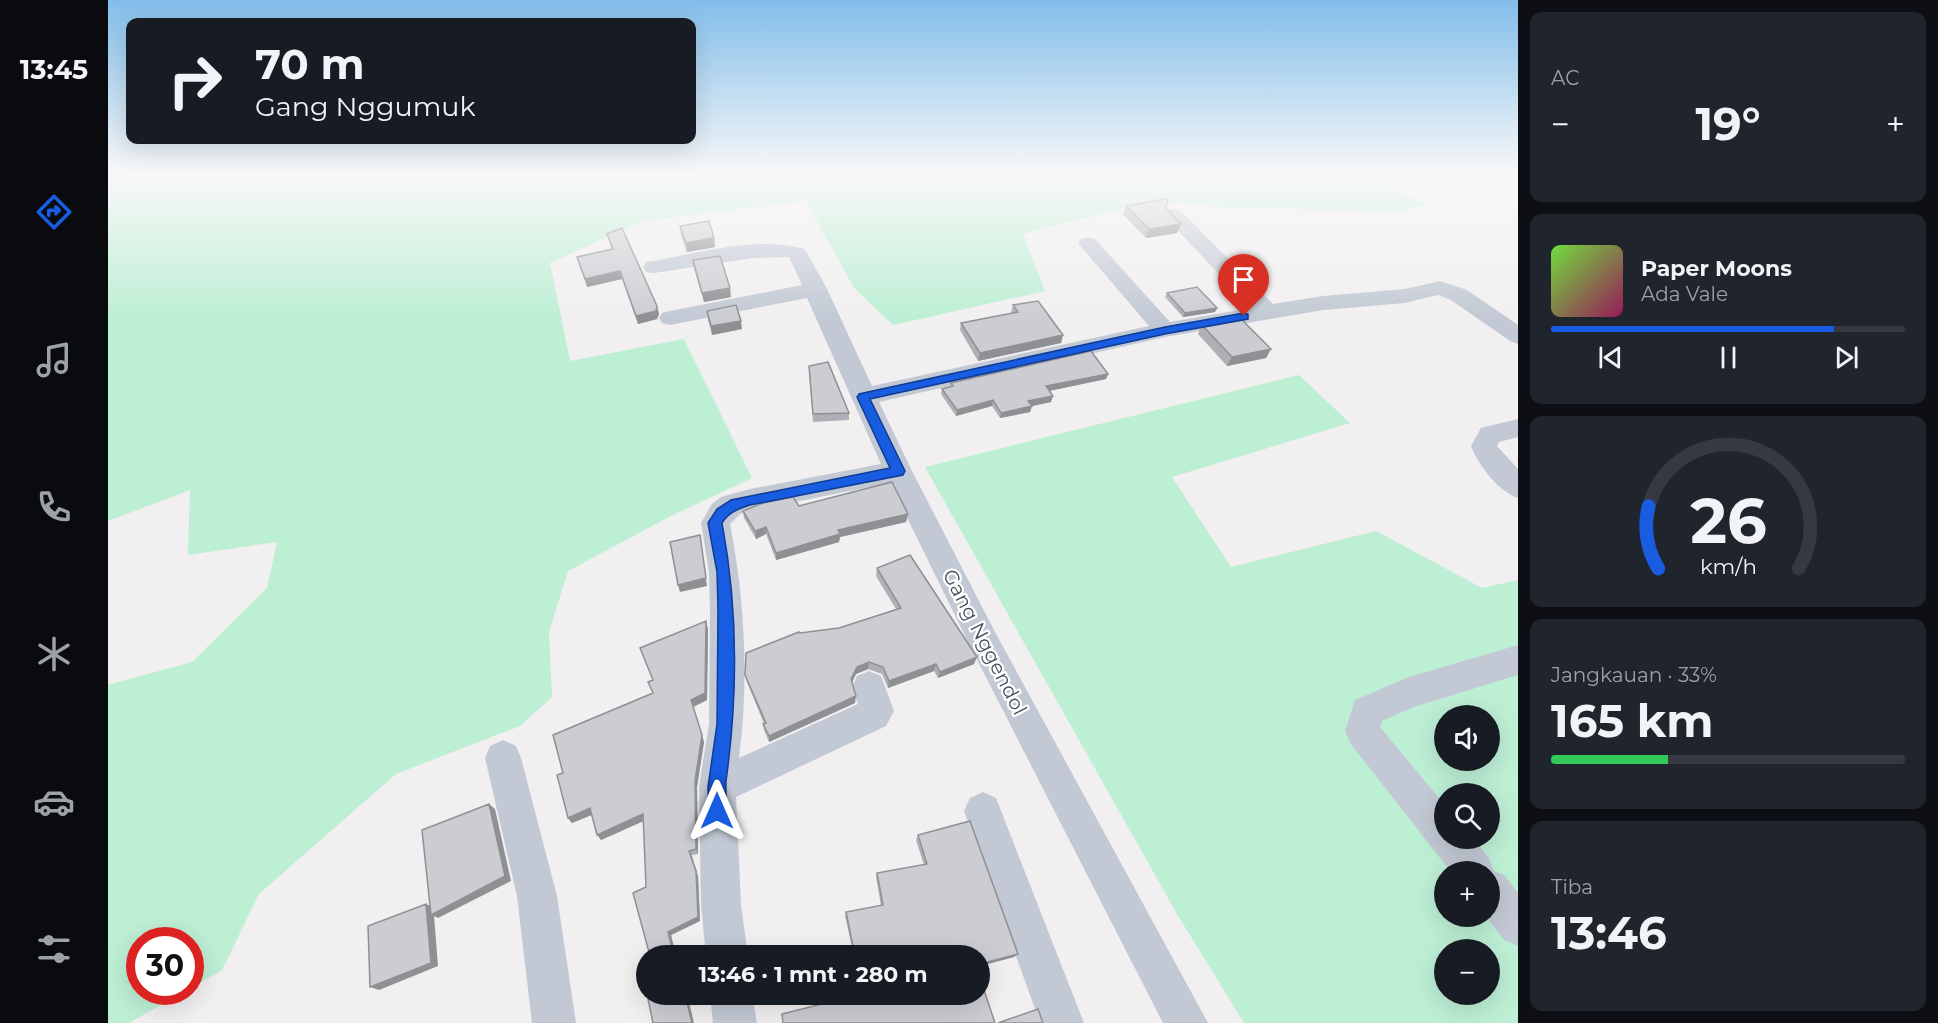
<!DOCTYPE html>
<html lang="id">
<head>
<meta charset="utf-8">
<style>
  :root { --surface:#171b24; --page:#20242c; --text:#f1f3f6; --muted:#9ea1a6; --line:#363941; --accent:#185ce2 }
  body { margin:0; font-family:Montserrat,sans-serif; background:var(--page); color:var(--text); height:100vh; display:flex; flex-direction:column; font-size:22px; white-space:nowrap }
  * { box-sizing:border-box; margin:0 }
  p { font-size:20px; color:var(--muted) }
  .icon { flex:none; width:33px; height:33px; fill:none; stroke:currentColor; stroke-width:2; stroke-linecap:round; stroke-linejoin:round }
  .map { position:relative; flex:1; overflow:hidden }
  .panel { display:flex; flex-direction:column; gap:12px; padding:12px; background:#0d0f14; width:420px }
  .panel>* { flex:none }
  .hud { position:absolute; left:18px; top:18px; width:570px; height:126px; border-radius:12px; box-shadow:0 6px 24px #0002; background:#171b24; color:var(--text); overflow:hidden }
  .controls { position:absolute; left:1326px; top:705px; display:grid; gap:12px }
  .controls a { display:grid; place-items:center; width:66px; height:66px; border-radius:50%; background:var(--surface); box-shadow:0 6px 24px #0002; font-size:30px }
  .speed { position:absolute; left:18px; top:927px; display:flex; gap:12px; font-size:30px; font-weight:700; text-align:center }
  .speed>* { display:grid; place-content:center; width:78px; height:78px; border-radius:50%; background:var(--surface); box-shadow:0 6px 24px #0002; line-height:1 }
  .speed .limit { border:9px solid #d22; background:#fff; color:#111 }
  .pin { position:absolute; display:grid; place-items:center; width:51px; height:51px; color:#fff; margin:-62px -26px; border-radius:50% 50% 50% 0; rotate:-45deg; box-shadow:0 0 6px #0007 }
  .pin .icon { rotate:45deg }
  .me { position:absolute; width:66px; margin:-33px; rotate:0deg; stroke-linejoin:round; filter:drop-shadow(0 0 4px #0008) }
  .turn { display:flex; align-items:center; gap:21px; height:126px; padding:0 30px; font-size:27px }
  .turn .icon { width:78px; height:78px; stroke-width:2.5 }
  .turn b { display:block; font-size:42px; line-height:51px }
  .big { font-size:45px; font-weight:700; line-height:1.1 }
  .panel .tile { flex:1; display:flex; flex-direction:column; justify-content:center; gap:9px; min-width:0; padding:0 21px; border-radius:12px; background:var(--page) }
  .panel .dial { align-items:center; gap:0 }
  .dial svg { height:156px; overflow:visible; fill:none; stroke:var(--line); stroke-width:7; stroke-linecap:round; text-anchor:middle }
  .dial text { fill:var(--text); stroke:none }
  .song { display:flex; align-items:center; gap:18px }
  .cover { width:72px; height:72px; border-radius:9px; background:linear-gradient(135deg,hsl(100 70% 55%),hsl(330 70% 35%)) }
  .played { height:6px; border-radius:3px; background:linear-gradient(90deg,var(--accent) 80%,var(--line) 80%) }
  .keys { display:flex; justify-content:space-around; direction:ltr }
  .heat { display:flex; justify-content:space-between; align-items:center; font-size:33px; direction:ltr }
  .charge { height:9px; border-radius:4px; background:linear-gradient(90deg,#34c759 33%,var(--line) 0) }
  .trip { position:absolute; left:528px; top:945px; width:354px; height:60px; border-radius:30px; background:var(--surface); box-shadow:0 6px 24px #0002; font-weight:700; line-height:60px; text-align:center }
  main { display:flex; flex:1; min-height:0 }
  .menu { display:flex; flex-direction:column; width:108px; justify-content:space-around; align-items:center; background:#090b0e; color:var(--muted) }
  .menu .icon { width:42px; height:42px }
  .menu .selected { color:var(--accent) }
  .menu b { font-size:27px; color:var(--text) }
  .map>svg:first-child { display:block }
</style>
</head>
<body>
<main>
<nav class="menu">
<b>13:45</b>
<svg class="icon selected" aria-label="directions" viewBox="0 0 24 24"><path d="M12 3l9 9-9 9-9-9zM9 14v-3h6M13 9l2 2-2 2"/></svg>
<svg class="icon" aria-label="music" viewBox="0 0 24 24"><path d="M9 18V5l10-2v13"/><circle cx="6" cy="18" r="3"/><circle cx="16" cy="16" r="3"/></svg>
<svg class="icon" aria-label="phone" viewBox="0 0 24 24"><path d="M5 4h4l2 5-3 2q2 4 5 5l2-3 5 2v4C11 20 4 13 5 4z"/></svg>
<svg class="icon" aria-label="climate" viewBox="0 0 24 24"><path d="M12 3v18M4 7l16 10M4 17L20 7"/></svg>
<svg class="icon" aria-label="car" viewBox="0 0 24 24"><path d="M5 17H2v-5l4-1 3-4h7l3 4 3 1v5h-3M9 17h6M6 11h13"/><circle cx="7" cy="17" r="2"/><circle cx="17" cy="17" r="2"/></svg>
<svg class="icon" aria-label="filters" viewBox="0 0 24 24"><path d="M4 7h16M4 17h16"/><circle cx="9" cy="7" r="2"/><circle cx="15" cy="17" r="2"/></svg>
</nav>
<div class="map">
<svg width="1410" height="1023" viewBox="0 0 1410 1023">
  <rect width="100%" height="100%" fill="#f1efef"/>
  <path fill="#bdefd5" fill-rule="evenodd" d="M 0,175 L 1256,175 L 1321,205 L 1291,211 L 1122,208 L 1048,200 L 915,234 L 937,291 L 785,325 L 746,288 L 698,201 L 534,221 L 442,263 L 462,361 L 576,339 L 644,478 L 561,517 L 460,571 L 441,632 L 444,697 L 412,726 L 288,774 L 151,894 L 114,970 L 83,988 L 82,940 L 32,940 L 32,992 L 76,992 L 21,1023 L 0,1023 L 0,685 L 84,662 L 159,588 L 169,542 L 80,555 L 82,490 L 0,521 Z
    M 1191,375 L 1242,423 L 1064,477 L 1123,567 L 1268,531 L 1374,588 L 1410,580 L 1410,1023 L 1136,1023 L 1069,914 L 817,467 ZM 1336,716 L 1382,716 L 1382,760 L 1336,760 ZM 1336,794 L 1382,794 L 1382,838 L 1336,838 ZM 1336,872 L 1382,872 L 1382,916 L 1336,916 ZM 1336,950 L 1382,950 L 1382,994 L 1336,994 Z"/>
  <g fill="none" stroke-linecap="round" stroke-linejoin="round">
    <path fill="#c2c9d4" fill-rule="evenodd" d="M 1066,209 L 1073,211 L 1165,304 L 1215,296 L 1297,289 L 1332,281 L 1359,290 L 1410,325 L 1410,344 L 1402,341 L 1343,300 L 1330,295 L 1297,303 L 1215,310 L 1057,337 L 771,402 L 804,471 L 887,632 L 1100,1023 L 1055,1023 L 865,652 L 782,483 L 642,511 L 632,514 L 622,524 C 637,600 641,681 631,758 L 750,704 L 744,687 L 749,676 L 761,671 L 773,676 L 786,711 L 778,726 L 628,797 L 633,905 L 640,956 L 598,956 L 593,905 L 591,787 L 601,724 L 602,610 L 601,572 L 593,523 L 604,504 L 613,497 L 642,489 L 773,464 L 699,298 L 562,325 L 554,323 L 551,318 L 554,313 L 562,311 L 694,285 L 681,257 L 644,258 L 546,273 L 538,272 L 535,267 L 538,262 L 546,261 C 594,252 650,236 697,249 L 719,289 L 764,386 L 1041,326 L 970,243 L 973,239 L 980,237 L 987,239 L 1062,322 L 1143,308 L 1059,219 L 1056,215 L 1059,211 Z
      M 1410,419 L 1410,437 L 1391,442 L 1389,446 L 1410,469 L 1410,498 C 1391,492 1370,465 1363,446 L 1373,428 Z
      M 1410,645 L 1410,675 L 1306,707 L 1274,721 L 1272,727 L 1336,804 L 1336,838 L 1365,838 L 1381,858 L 1386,871 L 1396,875 L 1410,893 L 1410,946 L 1396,940 L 1378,916 L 1382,916 L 1382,872 L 1343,872 L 1242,743 L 1237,731 L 1247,700 L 1301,677 Z
      M 395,740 L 408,746 L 413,758 L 449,896 L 468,1023 L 424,1023 L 409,896 L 377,758 L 382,746 Z
      M 875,792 L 888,798 L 976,1023 L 932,1023 L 856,811 L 862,798 Z
      M 602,994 L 644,994 L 649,1023 L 605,1023 Z"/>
  </g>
  <path fill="#afb0b5" d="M 1018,206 L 1058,208 L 1073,224 L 1069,233 L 1038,238 L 1015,214 Z
    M 572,226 L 606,238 L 607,247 L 579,252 L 573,235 Z
    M 499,234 L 549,306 L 551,314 L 549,319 L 530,324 L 514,279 L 479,287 L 469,257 L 504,249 Z
    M 585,260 L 623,297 L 596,302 L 586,269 Z
    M 1059,293 L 1109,308 L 1107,312 L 1075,317 L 1057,297 Z
    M 905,305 L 955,335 L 953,343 L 870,361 L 852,330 L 853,323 L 903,313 Z
    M 599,311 L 634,329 L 604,335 L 600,320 Z
    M 1094,325 L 1163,349 L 1158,358 L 1119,366 L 1090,334 Z
    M 701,366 L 741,413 L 741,420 L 705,422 Z
    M 1000,374 L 998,379 L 941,391 L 943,402 L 924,406 L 922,412 L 892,418 L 884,406 L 848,416 L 833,394 L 834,389 L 842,387 L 843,383 Z
    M 691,506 L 800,514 L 798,522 L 732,537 L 731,542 L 668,560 L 658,534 L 648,539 L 636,518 L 635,511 Z
    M 769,568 L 866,664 L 830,678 L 826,671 L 780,688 L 774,674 L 760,669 L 748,674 L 744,683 L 747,703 L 661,742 L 656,730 L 655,724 L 656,724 L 639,682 L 637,675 L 692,633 L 731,628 L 788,609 L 768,576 Z
    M 600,629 L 599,700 L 585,707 L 596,742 L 589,787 L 590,854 L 584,855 L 590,876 L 592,921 L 563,935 L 568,956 L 542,956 L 535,821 L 493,840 L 483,815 L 464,823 L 460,818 L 455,773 L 545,693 L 545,680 Z
    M 810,835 L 906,957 L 872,966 L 872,956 L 746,956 L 737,916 L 738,912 L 773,906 L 768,877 L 769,873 L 816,865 L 808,840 Z"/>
  <path fill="#8f9094" d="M 1073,224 L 1069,233 L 1038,238 L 1041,229 Z
    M 606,238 L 607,247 L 579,252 L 578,243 Z
    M 512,271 L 514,279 L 479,287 L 477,279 Z
    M 622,288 L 623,297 L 596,302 L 594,293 Z
    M 549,306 L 551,314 L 549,319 L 530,324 L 528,316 Z
    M 1109,308 L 1107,312 L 1075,317 L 1077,313 Z
    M 633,321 L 634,329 L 604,335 L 603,326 Z
    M 955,335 L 953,343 L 870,361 L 872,353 Z
    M 1163,349 L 1158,358 L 1119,366 L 1124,357 Z
    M 1000,374 L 998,379 L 936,392 L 938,386 Z
    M 945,396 L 943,402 L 919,407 L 920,401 Z
    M 885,400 L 884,406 L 848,416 L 849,410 Z
    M 924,406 L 922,412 L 892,418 L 893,413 Z
    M 800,514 L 798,522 L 732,537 L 731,542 L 668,560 L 668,553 L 730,530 Z
    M 658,527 L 658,534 L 648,539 L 647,531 Z
    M 592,535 L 599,586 L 572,592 L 570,585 Z
    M 598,621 L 600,629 L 599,700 L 585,707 L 583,700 Z
    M 869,657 L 866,664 L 830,678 L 832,672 Z
    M 761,662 L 760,669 L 748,674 L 742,686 L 743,679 L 749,667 Z
    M 828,664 L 826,671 L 780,688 L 781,681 Z
    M 748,696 L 747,703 L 661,742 L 661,736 Z
    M 594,735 L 596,742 L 589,787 L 590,854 L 588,849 L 587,781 Z
    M 381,804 L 387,809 L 403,881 L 330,918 L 326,916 L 330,966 L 271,990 L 262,987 L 318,904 L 326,908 Z
    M 482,808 L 486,814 L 464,823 L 460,818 Z
    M 535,814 L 538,820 L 493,840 L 489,835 Z
    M 581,851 L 590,876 L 592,921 L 563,935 L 568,956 L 566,956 L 560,932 Z
    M 910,954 L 906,957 L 872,966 L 872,964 Z
    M 577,994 L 579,994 L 586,1023 L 584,1023 Z"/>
  <path fill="#cccdd3" stroke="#8f9094" stroke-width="1.5" d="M 1058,199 L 1060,201 L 1058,208 L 1073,224 L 1041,229 L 1018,206 Z
    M 601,221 L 606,238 L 578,243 L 572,226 Z
    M 514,228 L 549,306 L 548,311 L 528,316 L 512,271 L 477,279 L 469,257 L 505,249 L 499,234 Z
    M 612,256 L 622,288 L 594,293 L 585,260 Z
    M 1089,287 L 1109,308 L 1077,313 L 1059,293 Z
    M 930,301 L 955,335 L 872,353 L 853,323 L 910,312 L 905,305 Z
    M 628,305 L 633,321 L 603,326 L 599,311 Z
    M 1134,320 L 1163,349 L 1124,357 L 1094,325 Z
    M 983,351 L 1000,374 L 938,386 L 945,396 L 920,401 L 924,406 L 893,413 L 885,400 L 849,410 L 834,389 L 845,386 L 843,383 Z
    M 720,362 L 741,413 L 705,414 L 701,366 Z
    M 784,482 L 800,514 L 730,530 L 732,534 L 668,553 L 658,527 L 647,531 L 635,511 L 655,503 L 685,497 L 691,506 Z
    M 592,535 L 598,578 L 570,585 L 562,542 Z
    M 802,555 L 869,657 L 832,672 L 828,664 L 781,681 L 775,667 L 761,662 L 749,667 L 743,679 L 748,696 L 661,736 L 655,724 L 658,723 L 637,675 L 638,653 L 691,632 L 692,633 L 731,628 L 793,608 L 769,568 Z
    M 598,621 L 597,693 L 583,700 L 594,735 L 587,781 L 588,849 L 581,851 L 588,871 L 590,917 L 560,932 L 566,956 L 542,956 L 525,893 L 538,887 L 535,814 L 489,835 L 482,808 L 460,818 L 449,775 L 455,773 L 445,735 L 545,693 L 540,682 L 545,680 L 532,648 Z
    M 381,804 L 397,876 L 323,915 L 314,830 Z
    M 862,821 L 910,954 L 872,964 L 872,956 L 747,956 L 738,912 L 775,905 L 769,873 L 819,864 L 810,835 Z
    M 318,904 L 323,963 L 262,987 L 260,926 Z
    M 538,969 L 538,994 L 533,971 Z
    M 872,978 L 887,1023 L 675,1023 L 674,1014 L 753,994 L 872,994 Z
    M 539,994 L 577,994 L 584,1023 L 545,1023 Z
    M 930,1009 L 935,1023 L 890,1023 Z"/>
  <linearGradient id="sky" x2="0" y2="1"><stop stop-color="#82beea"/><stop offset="0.55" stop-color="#f9f8f8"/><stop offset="1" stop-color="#f9f8f8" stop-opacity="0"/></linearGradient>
  <rect width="1410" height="318" fill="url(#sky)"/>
  <path fill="#185ce2" stroke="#103c93" stroke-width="1.5" d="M 1136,313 L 1140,314 L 1140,319 L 1057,334 L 762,399 L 797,471 L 795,475 L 642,505 C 630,509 621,512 614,523 C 630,608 630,695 618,781 C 617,793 620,806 616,817 L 609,819 L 603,817 L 601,811 L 600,787 L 609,724 L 610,610 L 609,572 L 600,523 L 609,509 L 623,500 L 782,468 L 749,397 L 751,394 L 1057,327 Z"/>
  <g text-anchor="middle" stroke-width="4.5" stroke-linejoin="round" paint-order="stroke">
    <g font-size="20" fill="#47505c" stroke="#fff">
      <text transform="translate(877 642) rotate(63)" y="7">Gang Nggendol</text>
    </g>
  </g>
</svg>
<div class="controls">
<a><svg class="icon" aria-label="sound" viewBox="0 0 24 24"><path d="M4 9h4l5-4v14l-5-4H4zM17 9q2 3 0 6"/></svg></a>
<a><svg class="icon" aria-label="search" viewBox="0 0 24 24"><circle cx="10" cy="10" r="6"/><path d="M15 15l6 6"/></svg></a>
<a>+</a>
<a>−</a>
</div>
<div class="speed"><div class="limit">30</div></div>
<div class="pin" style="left:1136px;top:316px;background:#d93025"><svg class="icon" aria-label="arrive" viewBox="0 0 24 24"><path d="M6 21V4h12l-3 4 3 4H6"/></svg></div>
<svg class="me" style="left:609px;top:811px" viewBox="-20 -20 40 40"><path d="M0-17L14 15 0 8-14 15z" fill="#185ce2" stroke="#fff" stroke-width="4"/></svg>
<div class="trip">13:46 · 1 mnt · 280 m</div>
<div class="hud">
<div class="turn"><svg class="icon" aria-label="right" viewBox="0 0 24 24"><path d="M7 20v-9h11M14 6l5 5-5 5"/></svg><div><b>70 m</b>Gang Nggumuk</div></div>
</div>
</div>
<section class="panel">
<div class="tile"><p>AC</p>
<div class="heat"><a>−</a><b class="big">19°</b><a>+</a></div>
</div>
<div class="tile">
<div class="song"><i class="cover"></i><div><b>Paper Moons</b><p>Ada Vale</p></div></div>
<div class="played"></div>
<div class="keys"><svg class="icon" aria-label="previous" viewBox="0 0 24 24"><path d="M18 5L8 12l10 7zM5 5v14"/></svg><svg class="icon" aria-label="pause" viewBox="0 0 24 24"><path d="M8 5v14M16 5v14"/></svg><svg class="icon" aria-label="next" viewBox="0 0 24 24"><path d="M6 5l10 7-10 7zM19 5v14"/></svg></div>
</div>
<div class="tile dial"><svg viewBox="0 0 100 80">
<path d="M14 69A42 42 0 1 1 86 69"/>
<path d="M14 69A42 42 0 0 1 9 37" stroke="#185ce2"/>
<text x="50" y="56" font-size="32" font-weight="700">26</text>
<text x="50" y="72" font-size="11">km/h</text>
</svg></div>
<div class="tile"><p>Jangkauan · 33%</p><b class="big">165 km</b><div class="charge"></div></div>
<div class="tile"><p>Tiba</p><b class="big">13:46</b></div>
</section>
</main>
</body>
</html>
